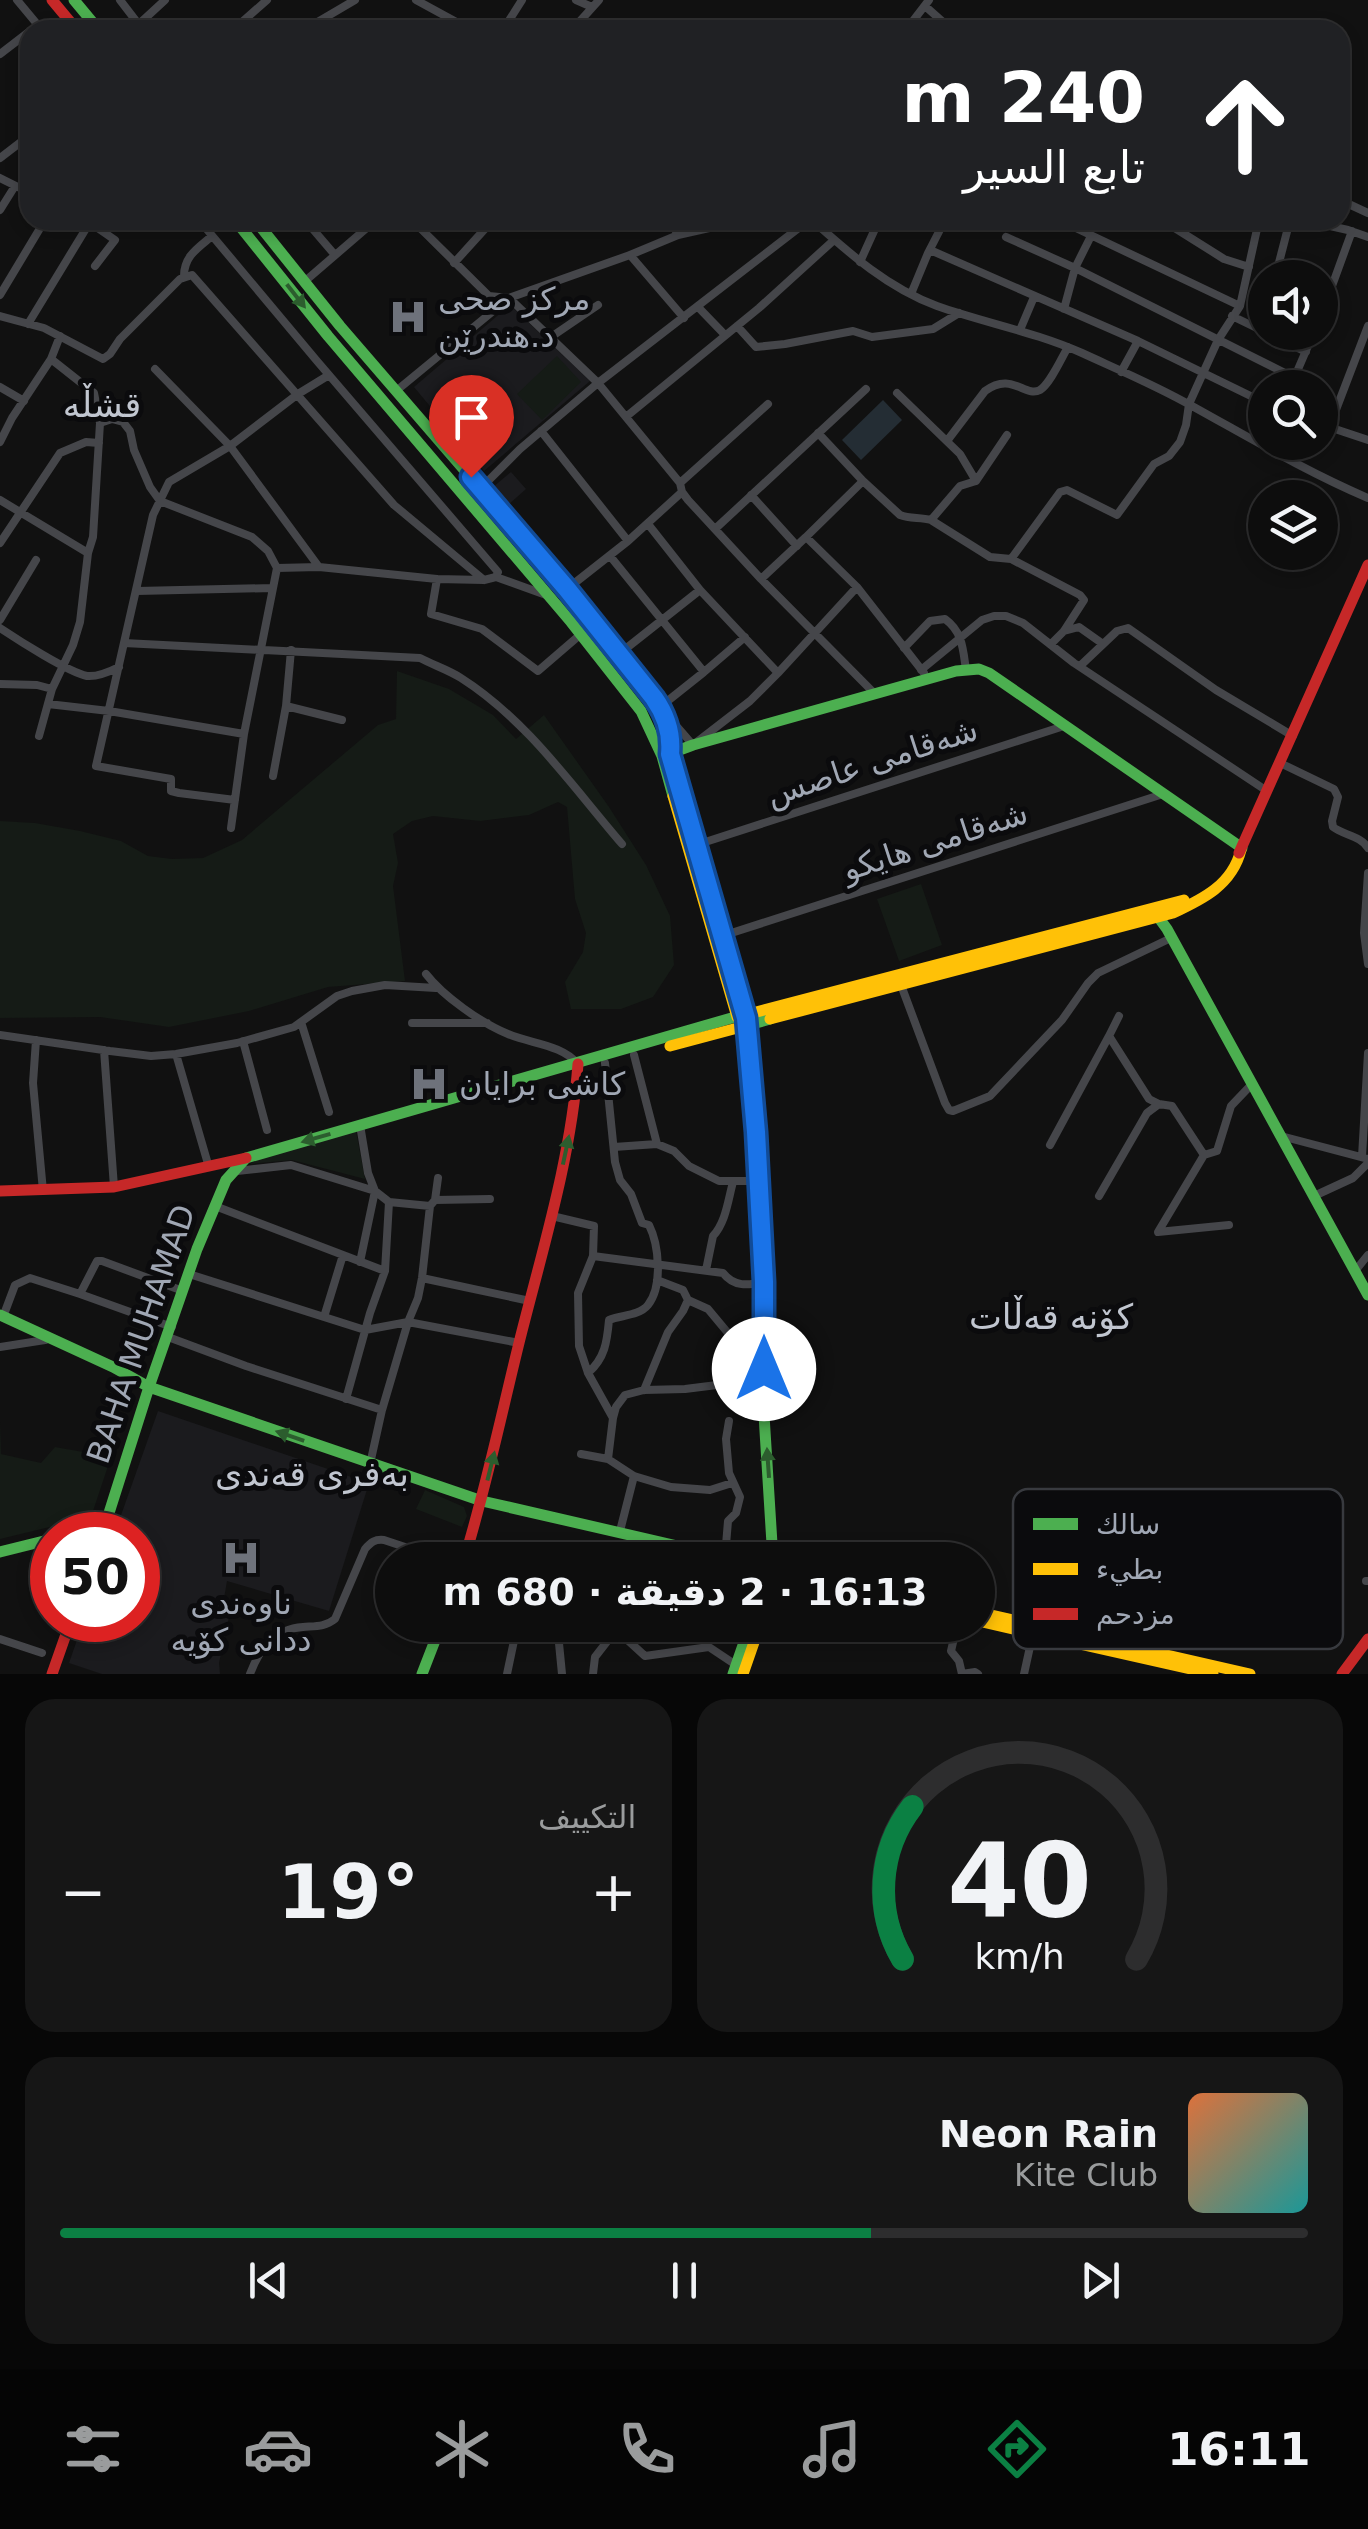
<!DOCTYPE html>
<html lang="ar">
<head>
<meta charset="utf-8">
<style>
  :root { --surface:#0d0d0d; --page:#161616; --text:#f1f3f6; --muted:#9a9c9d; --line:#2d2d2e; --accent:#0b8043 }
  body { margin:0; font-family:"DejaVu Sans",Cairo,sans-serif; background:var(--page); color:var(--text); direction:rtl; height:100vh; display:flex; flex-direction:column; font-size:38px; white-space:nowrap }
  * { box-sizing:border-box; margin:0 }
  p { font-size:32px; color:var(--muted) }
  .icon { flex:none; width:55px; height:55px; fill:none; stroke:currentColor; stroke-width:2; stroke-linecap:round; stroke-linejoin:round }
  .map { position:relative; height:1674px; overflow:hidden; direction:ltr }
  .side { display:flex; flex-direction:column; gap:25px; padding:25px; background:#070707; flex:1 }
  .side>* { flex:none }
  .guide { position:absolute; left:20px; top:20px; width:1330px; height:210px; border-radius:30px; box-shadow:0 5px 15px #0003,0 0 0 2px var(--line); direction:rtl; background:#202124; color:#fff; overflow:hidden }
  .controls { position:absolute; left:1248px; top:260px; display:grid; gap:20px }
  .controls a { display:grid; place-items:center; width:90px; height:90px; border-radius:50%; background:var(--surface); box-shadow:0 5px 15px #0003,0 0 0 2px var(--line); font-size:50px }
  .speed { position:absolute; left:30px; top:1512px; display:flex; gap:20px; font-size:50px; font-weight:700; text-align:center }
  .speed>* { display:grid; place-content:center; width:130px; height:130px; border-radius:50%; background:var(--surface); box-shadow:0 5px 15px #0003,0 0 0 2px var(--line); line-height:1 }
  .speed .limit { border:15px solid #d22; background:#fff; color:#111 }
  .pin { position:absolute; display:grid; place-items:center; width:85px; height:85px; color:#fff; margin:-102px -42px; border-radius:50% 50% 50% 0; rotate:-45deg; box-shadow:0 0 10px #0007 }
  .pin .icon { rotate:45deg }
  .me { position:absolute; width:110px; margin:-55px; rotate:0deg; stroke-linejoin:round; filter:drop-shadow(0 0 8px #0008) }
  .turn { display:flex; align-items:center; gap:35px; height:210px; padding:0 40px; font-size:45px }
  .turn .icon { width:130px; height:130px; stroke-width:2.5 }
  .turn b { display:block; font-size:70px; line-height:85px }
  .big { font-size:75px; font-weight:800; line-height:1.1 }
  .side .tile { flex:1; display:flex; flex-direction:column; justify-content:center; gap:15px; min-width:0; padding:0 35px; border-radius:30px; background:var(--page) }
  .side .dial { align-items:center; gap:0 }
  .dial svg { height:260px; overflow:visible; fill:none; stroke:var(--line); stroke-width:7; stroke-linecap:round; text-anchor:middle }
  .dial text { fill:var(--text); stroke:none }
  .song { display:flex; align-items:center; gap:30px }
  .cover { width:120px; height:120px; border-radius:15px; background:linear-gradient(135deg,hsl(20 70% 55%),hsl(180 70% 35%)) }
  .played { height:10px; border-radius:5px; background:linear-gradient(90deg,var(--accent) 65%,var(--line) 65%) }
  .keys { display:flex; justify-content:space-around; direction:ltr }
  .heat { display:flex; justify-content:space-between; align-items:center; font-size:55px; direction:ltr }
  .side .tiles { flex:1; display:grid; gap:25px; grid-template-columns:1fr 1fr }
  .tile:last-child { grid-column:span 2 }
  .trip { position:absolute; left:375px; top:1542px; width:620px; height:100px; border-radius:50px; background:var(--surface); box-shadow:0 5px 15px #0003,0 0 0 2px var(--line); font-weight:800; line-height:100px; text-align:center; direction:rtl }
  .tabs { display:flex; height:160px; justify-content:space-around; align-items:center; background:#050505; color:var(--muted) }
  .tabs .icon { width:70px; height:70px }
  .tabs .current { color:var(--accent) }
  .tabs b { font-size:45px; color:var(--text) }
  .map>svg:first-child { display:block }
</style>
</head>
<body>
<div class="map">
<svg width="1368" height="1674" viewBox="0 0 1368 1674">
  <rect width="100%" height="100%" fill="#111"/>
  <path fill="#1b1b1e" d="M 510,305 L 590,381 L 484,471 L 414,387 Z
    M 511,472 L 526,489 L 508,505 L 492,488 Z
    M 158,1411 L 369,1483 L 329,1611 L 227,1581 L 223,1604 L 230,1612 L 219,1663 L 220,1674 L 102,1674 L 69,1663 L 84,1620 L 138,1620 L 138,1535 L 114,1535 Z"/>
  <path fill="#151b16" d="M 557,356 L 581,382 L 542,420 L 517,394 Z
    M 397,671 L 449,689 L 493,715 L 516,739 L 544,715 L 609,807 L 646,865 L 670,916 L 674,965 L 653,997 L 621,1009 L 571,1009 L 565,982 L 583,952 L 586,933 L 575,899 L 567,807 L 558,802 L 529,815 L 480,821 L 433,816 L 412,821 L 393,834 L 398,863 L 393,886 L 405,981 L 328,987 L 249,1011 L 169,1027 L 100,1017 L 0,1018 L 0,821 L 35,823 L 80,831 L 121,841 L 148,856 L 172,859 L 203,858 L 242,840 L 378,725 L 396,719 Z
    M 921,884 L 942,945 L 899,961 L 877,899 Z
    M 356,1131 L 365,1179 L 292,1160 L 250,1164 L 267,1154 Z
    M 0,1422 L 1,1454 L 41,1463 L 55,1447 L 111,1457 L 91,1517 L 0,1539 Z
    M 425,1490 L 464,1507 L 467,1516 L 462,1527 L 416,1509 Z"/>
  <path fill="#242d34" d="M 883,400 L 902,420 L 861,460 L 842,440 Z"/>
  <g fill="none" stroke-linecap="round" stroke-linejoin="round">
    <path stroke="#45464a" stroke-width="8" d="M 17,0 L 42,30
      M 120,0 L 143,30
      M 416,0 L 471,30
      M 576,0 L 592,7
      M 925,6 L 952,30
      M 139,24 L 165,0
      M 233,30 L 267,0
      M 304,30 L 355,0
      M 318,30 L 356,30
      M 503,30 L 522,0
      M 572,30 L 599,0
      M 906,30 L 929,0
      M 0,54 L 30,31
      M 0,158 L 30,135
      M 0,178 L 30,193
      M 1340,200 L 1368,213
      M 0,210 L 15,186
      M 199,220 L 317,361 L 498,572 L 496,577
      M 305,220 L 335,255
      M 412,220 L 489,296 L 509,298 L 598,383 L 680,483 L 682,492 L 688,500 L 761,579 L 875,694
      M 670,220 L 678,235
      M 812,220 C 850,254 888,288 937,306 C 985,323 1035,332 1082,353 C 1119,370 1157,386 1192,406 C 1250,438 1307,472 1368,498
      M 1059,220 L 1240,306
      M 1162,220 L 1224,259 L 1249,267
      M 1303,220 L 1348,230 L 1368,237
      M 89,222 L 115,240 L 95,266
      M 1006,237 L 1075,268 L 1295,378
      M 930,250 L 1138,341 L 1265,403
      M 630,255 L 684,318
      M 860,262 L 879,220
      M 454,263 L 493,220
      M 184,276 C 184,256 198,248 212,236
      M 1275,278 L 1290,220
      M 304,282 L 376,220
      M 911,294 L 928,253 L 945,220
      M 0,295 L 45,220
      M 698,307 L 725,335
      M 1064,309 L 1075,268 L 1091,236
      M 0,316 L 44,328 L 103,359 L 110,354 L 120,339 L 180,279 L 192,275 L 394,505 L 484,580
      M 1232,316 L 1265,332
      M 1320,319 L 1352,231
      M 28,324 L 90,222
      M 737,326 L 756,347 L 785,344 L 853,331 L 872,337 L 933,329 L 959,313
      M 1020,330 L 1034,297
      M 1265,332 L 1306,352
      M 551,337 L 598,305
      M 155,369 L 230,446 L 319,567
      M 1121,372 L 1138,341
      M 0,387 L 24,401
      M 1290,388 L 1314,332
      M 396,391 L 509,298 L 630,255 L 678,235 L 745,220
      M 897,393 L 960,454 L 976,481
      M 627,416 L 759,308 L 834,240
      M 100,423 L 112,419 L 123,422 L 130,431 L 134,450 L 150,487 L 160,501 L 252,537 L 268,551 L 277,568 L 244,734 L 231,828
      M 1320,424 L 1368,440
      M 1329,428 L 1368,326
      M 541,431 L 628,541 L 682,492
      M 818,433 L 863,481
      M 947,441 L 985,391 C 1012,371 1025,398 1040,390 C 1050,384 1062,357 1068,347
      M 0,442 L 12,418 L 51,359 L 60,336
      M 680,483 L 768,404
      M 481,488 L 520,449 L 598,383 L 809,220
      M 751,495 L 797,546
      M 0,500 L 88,553
      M 931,520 L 960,486 L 976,481 L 1007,435
      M 715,529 L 866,389
      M 806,537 L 863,481 L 900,515 C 910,519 920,517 931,520 L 990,557 L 1011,559 L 1080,595 L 1084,600 L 1064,631 L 1051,644
      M 0,543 L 60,453 L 86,442 L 99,443
      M 610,556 L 704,672 L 660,707 L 693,745 L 750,701 L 778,673 L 700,590 L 648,524
      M 1011,559 L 1060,492 L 1067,490 L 1117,515 L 1154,464 L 1169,456 L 1180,442 L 1186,425 L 1189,404 L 1218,340 L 1240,306 L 1259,220
      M 277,568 L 319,567 L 437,579 L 484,580 L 496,577 L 546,595
      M 437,579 L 431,614 L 482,629 L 538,671 L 581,634
      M 761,579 L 806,537 L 857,587
      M 567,589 L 628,541
      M 137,591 L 272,588
      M 0,620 L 36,560
      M 0,628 C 18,640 68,672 87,676 C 98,677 109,672 119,667
      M 1064,631 L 1079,627 L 1103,644
      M 124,643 L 420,658 C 433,665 449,670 461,678 C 527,720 572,786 622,844
      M 904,648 L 930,621 L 945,619 C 963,632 963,650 966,670
      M 619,654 L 700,590
      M 1080,666 L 1117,631 L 1128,628 L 1216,690 L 1293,736
      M 921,670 L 982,620 L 994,616 L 1006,616 L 1023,623 L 1074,663 L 1267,791
      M 704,672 L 745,637
      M 778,673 L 857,587 L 924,673
      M 0,684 L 37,685 L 52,689
      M 48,704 L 109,711 L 244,734
      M 286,706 L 342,720
      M 39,736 L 52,689 L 73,645 L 80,622 L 88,553 L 93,537 L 100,423 L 94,393 L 51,359
      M 1280,763 L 1334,789 L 1338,797 L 1332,821 L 1333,827 C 1343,835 1361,836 1368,848
      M 273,776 L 286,706 L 291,650
      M 235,800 L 179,793 L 171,791 L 171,779 L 96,766 L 153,515 L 169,482 L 230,446 L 298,394 L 329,375
      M 696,845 L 1064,726
      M 1368,873 L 1364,933 L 1368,964
      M 722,936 L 1163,794
      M 426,974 C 443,996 481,1023 508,1034 C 531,1044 561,1044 578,1064
      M 901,985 L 945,1103 L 949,1110 L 953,1111 L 990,1096 L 1062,1020 L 1088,983 L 1098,973 L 1171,938
      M 301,1022 L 329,1112
      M 412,1023 L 487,1023
      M 0,1035 L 110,1051 L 151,1056 L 176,1054 L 237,1043 L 294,1027 L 337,996 L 352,991 L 385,985 L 436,988
      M 1109,1036 L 1119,1016
      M 36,1040 L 33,1083 L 43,1191
      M 243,1041 L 267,1130
      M 104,1050 L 114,1187
      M 176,1054 L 208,1164
      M 634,1055 L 657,1144
      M 1281,1136 L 1368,1159
      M 1050,1145 L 1109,1036 L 1149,1099 L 1159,1104
      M 614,1147 L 657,1144 L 674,1151 L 689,1166 L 719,1181 L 758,1181
      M 1362,1157 L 1368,1053
      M 237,1171 L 291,1165 L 375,1191 L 389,1202 L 430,1206
      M 1099,1196 L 1147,1113 L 1159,1104 L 1172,1106 L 1204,1155
      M 1314,1196 L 1353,1178 L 1368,1163
      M 435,1200 L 490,1199
      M 215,1206 L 385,1271
      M 552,1216 L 594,1226 L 593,1256 L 723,1273 C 734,1287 748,1286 764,1281
      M 1229,1225 L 1158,1232 L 1204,1155 L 1217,1151 L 1231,1106 L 1252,1084
      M 593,1256 L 578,1293 L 579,1346 L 588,1373 L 613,1418 L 608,1459
      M 360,1262 L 375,1191 L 368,1173 L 360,1125
      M 706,1270 L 713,1236 C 726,1222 728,1200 733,1182
      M 1355,1271 L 1368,1255
      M 189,1274 L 365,1330 L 408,1322 L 519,1343
      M 422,1278 L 530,1301
      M 80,1294 L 97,1261 L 102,1261 L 183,1291
      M 688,1300 L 708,1309 L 733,1339 L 764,1343
      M 3,1317 L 15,1285 L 30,1278 L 80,1294 L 172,1327
      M 324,1317 L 343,1255
      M 168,1337 L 246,1366 L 382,1410
      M 0,1347 L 45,1340
      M 588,1373 C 605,1358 607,1342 609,1320 C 621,1315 639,1316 648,1305 C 663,1286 659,1245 649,1225 L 642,1223 L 631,1194 L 620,1180 L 615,1162 L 605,1063
      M 644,1390 L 668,1332 L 683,1311 L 688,1300 L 683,1290 L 657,1280
      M 346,1399 L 370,1313 L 385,1271 L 389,1202
      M 613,1418 L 616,1407 L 625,1395 L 644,1390 L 685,1389 L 741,1382 C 750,1384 754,1392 763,1395
      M 581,1454 L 608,1459 L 634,1476 L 671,1487 L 710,1490 L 732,1483
      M 370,1464 L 382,1410 L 408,1322 L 418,1298 L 422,1278 L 430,1206 L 435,1200 L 438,1178
      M 620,1531 L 634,1476
      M 725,1557 L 728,1521 L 736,1513 L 740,1497 L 729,1473 L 726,1439 L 729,1421
      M 587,1560 L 589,1556
      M 1366,1581 L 1368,1581
      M 553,1625 L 558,1633 L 562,1674
      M 611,1625 L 645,1656 L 709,1647 L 736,1665
      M 957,1625 L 951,1651 L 959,1661 L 962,1674
      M 0,1639 L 42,1653
      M 250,1674 C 260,1648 274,1629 303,1627 C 316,1626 325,1627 335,1619 L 365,1549 C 371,1542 375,1539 384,1540 L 444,1560
      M 507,1674 L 515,1636 L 513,1625
      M 593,1674 L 595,1657 L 616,1630
      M 962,1674 L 975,1672 L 978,1674
      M 1024,1674 L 1033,1633"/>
    <path stroke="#4caf50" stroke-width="11" d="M 74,0 L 99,30
      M 235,220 L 328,336 L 571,622 L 641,711 L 662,756 L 673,796
      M 255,220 L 340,326 L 567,589 L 654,698 L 667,725 L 674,768
      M 666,755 L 693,745 L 956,671 L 979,669 L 989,673 L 1242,848
      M 1156,914 L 1167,929 L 1368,1295
      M 770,1019 L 745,1026 L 756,1132 L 764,1281 L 764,1415 L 773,1560
      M 0,1315 L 113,1367 L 149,1387 L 482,1501 L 725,1557 L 748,1560
      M 102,1535 L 149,1387 L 197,1249 L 226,1180 L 246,1158 L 742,1015
      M 0,1552 L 52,1539
      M 422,1674 L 441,1625
      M 733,1674 L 750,1625"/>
    <path stroke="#ffc107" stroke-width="11" d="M 673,796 L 737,1017 L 745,1026
      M 745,1015 L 1184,900
      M 770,1019 L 1173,913 C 1203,899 1232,885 1241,850
      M 670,1046 L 745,1026
      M 978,1612 L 1250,1674
      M 978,1621 L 1213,1674
      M 743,1674 L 760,1625"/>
    <path stroke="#c62828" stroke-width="11" d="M 52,0 L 77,30
      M 1239,853 L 1368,565
      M 0,1191 L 114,1187 L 246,1158
      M 68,1535 L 105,1526
      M 464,1560 C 486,1488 501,1416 519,1343 C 542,1251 571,1159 578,1064
      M 52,1674 L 71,1620
      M 1342,1674 L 1368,1639"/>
  </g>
  <defs><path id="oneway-solid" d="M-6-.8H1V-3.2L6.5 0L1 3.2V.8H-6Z" transform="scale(2.5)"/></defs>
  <g fill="#2c5d2e">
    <use href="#oneway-solid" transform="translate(296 296) rotate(52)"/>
    <use href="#oneway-solid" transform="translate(316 1138) rotate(164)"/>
    <use href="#oneway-solid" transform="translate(566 1150) rotate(-78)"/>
    <use href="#oneway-solid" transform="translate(290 1436) rotate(-161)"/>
    <use href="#oneway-solid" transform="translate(768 1463) rotate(-94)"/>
    <use href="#oneway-solid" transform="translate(491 1466) rotate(-76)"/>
  </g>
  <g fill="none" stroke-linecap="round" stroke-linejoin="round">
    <g stroke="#114b97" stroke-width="25">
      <path id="route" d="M 471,477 L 567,589 L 654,698 C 666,715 672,732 670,754 L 746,1018 L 756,1132 L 764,1282 L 764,1369"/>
    </g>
    <use href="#route" stroke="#1a73e8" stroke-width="18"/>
  </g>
  <defs>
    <g id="hospital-bare" transform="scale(3)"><path d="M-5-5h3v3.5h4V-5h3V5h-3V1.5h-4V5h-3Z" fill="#6e727b" stroke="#0b0b0d" stroke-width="2.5" paint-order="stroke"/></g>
  </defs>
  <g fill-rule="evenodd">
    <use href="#hospital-bare" x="408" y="317"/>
    <use href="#hospital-bare" x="429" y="1084"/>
    <use href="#hospital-bare" x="241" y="1558"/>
  </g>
  <g text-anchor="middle" stroke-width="10" stroke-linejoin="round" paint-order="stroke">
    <g font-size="32" fill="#a0a7b4" stroke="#0b0b0d" text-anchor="start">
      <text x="438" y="310">مرکز صحی<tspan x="438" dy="37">د.هندرێن</tspan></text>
      <text x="459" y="1095">كاشی برایان</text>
      <text x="241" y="1614" text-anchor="middle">ناوەندی<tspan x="241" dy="37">ددانی کۆیە</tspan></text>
    </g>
    <g font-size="32" fill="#a0a7b4" stroke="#0b0b0d">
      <text transform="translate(872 762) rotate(-18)" y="11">شه‌قامی عاصس</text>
      <text transform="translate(935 841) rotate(-18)" y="11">شه‌قامی هایكو</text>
      <text transform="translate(141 1334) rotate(-71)" y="11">BAHA MUHAMAD</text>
    </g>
    <g font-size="35" fill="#c1c6d0" stroke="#0b0b0d">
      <text x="102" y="417">قشڵه‌</text>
      <text x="1051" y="1329">کۆنە قەڵات</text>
      <text x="312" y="1486">بەفری قەندی</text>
    </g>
  </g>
  <rect x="1013" y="1489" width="330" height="160" rx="15" fill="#0b0b0d" stroke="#383a3f" stroke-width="2.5"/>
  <rect x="1033" y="1518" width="45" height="12" fill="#4caf50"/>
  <rect x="1033" y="1563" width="45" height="12" fill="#ffc107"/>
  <rect x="1033" y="1608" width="45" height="12" fill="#c62828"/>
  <g font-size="28" fill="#a0a7b4">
    <text x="1096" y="1534">سالك</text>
    <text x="1096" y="1579">بطيء</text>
    <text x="1096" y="1624">مزدحم</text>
  </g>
</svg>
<div class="controls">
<a><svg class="icon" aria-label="sound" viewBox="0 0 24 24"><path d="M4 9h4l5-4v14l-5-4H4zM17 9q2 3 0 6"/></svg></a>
<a><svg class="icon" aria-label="search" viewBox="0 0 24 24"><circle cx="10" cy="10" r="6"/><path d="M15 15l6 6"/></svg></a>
<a><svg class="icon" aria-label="layers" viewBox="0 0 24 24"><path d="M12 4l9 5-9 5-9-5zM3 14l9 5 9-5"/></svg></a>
</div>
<div class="speed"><div class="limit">50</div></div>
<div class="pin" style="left:471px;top:477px;background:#d93025"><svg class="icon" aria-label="arrive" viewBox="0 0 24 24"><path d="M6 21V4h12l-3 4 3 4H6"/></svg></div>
<svg class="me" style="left:764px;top:1369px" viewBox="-20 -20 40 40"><circle r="19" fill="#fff"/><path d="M0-13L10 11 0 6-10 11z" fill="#1a73e8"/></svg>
<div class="trip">16:13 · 2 دقيقة · 680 m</div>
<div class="guide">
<div class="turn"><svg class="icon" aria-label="ahead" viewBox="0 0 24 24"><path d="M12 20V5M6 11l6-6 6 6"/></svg><div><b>240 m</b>تابع السير</div></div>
</div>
</div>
<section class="side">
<div class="tiles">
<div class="tile dial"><svg viewBox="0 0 100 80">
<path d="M14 69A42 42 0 1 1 86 69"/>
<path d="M14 69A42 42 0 0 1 17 22" stroke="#0b8043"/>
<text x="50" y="56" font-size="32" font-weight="700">40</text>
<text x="50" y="72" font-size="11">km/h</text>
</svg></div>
<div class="tile"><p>التكييف</p>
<div class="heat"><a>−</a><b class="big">19°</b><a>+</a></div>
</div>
<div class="tile">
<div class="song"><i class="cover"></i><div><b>Neon Rain</b><p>Kite Club</p></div></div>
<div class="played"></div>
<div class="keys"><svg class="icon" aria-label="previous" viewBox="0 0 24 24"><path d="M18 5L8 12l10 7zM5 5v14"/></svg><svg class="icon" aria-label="pause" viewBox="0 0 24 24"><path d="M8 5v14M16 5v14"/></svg><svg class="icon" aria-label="next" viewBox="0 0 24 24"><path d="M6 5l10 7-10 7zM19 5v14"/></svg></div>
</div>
</div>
</section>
<nav class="tabs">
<b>16:11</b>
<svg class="icon current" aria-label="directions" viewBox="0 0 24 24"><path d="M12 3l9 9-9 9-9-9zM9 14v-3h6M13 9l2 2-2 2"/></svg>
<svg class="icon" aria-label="music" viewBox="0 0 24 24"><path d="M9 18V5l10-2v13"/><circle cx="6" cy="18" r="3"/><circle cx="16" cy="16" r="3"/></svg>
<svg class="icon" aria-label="phone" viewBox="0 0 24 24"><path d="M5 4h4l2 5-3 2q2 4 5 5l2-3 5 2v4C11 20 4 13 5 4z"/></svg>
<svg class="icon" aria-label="climate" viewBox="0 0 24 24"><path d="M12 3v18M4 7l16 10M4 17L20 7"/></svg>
<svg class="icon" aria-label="car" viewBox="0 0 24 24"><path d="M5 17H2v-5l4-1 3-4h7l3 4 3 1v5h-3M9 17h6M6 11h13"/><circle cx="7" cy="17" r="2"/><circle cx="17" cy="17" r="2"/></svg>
<svg class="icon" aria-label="filters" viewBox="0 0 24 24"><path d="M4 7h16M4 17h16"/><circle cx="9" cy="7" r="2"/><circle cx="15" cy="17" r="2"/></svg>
</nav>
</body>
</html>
